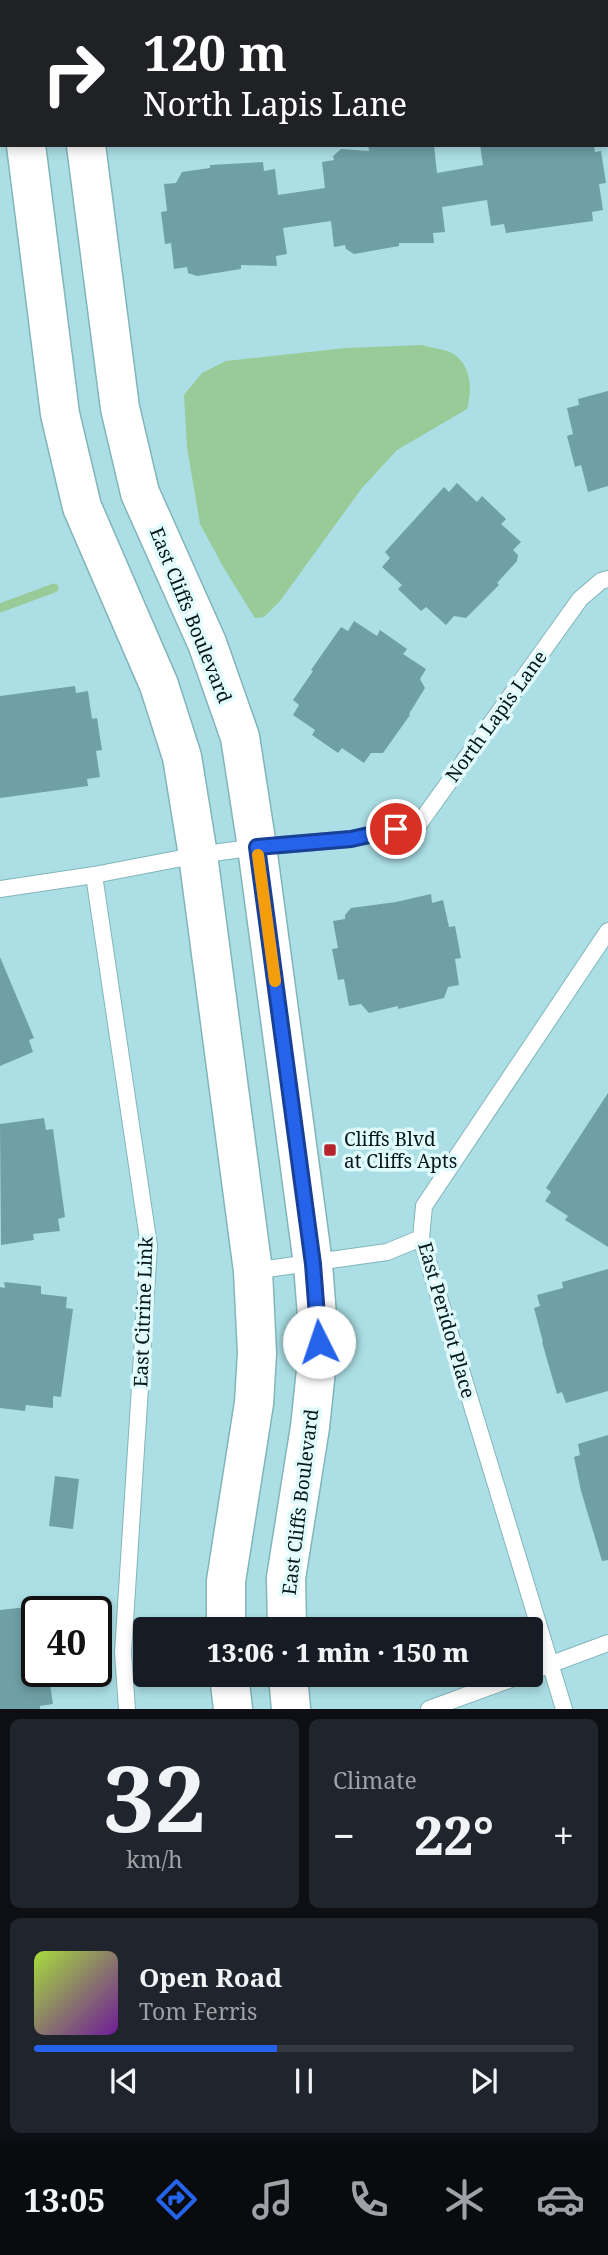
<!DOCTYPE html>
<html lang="en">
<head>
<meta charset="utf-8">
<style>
  :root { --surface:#171b24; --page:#20242c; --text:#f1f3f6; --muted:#9ea1a6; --line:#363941; --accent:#2563eb }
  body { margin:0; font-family:"Noto Serif",serif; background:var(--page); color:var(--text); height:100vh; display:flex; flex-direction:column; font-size:26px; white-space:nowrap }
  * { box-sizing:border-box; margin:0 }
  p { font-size:23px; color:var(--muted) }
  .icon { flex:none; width:38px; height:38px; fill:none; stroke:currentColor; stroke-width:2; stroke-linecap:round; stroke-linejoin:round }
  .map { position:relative; height:1709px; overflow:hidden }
  .side { display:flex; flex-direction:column; gap:10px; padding:10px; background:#0d0f14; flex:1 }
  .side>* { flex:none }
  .guide { position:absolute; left:0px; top:0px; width:609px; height:147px; box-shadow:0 4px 10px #0003; background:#202124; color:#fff; overflow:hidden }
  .speed { position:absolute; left:21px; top:1596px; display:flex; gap:14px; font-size:35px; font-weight:700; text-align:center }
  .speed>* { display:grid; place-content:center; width:91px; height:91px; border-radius:50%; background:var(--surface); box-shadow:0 4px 10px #0003; line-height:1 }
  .speed .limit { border:4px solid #111; border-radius:10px; background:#fff; color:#111 }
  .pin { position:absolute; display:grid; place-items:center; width:60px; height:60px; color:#fff; margin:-30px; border:4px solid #fff; border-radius:50%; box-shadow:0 2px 7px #0007 }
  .me { position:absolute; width:77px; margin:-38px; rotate:356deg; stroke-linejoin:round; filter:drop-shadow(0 0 5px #0008) }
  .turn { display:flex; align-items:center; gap:24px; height:147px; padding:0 28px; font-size:32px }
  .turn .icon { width:91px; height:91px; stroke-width:2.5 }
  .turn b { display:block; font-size:49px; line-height:60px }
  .big { font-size:52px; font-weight:800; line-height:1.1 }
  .side .card { flex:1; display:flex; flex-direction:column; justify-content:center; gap:10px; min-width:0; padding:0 24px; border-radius:10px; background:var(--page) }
  .side .dial { align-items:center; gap:0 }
  .dial b { font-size:91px; line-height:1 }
  .song { display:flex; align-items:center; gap:21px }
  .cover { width:84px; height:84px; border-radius:10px; background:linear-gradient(135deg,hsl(80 70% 55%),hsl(280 70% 35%)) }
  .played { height:7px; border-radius:4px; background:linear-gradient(90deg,var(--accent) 45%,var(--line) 45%) }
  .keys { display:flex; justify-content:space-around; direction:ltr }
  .heat { display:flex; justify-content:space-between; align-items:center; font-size:38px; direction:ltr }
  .side .tiles { flex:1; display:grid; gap:10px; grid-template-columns:1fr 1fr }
  .card:last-child { grid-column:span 2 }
  .trip { position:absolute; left:133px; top:1617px; width:410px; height:70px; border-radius:7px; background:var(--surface); box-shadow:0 4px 10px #0003; font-weight:800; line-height:70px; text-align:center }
  .menu { display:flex; height:112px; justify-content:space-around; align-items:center; background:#090b0e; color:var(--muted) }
  .menu .icon { width:49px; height:49px }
  .menu .selected { color:var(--accent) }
  .menu b { font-size:32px; color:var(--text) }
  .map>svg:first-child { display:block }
</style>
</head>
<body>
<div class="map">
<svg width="608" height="1709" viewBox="0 0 608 1709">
  <rect width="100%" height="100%" fill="#abdfe5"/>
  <path fill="#98cb98" d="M 422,345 C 431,348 447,349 455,355 C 472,368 472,391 467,409 L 397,450 L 362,488 L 280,601 L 264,617 L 255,618 L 225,570 L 200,524 L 187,447 L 184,395 L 202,373 L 226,361 L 345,348 Z"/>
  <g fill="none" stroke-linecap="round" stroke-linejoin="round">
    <path stroke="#98cb98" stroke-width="9" d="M 0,608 L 54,588"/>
  </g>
  <path fill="#6fa0a6" d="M 368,145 L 434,145 L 437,173 L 483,165 L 480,145 L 594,145 L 595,152 L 601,151 L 606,183 L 599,184 L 603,210 L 592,212 L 593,221 L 506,233 L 504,224 L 491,226 L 487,200 L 442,207 L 445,232 L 433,233 L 434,243 L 399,243 L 399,246 L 354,254 L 346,249 L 345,245 L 334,247 L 331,221 L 283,228 L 287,254 L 276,256 L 277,266 L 241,265 L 241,269 L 197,276 L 188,273 L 187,267 L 174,269 L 171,243 L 165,244 L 161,212 L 167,211 L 164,184 L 176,183 L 182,172 L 210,168 L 210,165 L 263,162 L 264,171 L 275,169 L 278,195 L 325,188 L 322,162 L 334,160 L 333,156 L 341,149 L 369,151 Z
    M 608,391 L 608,486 L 588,492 L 581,465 L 575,467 L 567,436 L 573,434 L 567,408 L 579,405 L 578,399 Z
    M 457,483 L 477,502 L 482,496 L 506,519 L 501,524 L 521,542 L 513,550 L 518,555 L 517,561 L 497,583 L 499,585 L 466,618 L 454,616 L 446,625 L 426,607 L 421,611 L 398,589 L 402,585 L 382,567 L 390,558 L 385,552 L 444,487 L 449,492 Z
    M 354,621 L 377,636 L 380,630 L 407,649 L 403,654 L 426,669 L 420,679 L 425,688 L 409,714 L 410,715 L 383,753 L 371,753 L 364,763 L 342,748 L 338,753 L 312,735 L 315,730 L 293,715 L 299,705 L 293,700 L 313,671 L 311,670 L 341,627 L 348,631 Z
    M 75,686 L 76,693 L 88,691 L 92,719 L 97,718 L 102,750 L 96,751 L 100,777 L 87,779 L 88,786 L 0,798 L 0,696 Z
    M 431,894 L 432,903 L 443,900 L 449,927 L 455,926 L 461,958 L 455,959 L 459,985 L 448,987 L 444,998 L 398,1009 L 398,1006 L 369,1013 L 361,1004 L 349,1006 L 344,979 L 338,980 L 332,949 L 338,948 L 333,921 L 345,919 L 345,915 L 351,908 L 396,902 Z
    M 0,957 L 34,1038 L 29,1040 L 33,1052 L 0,1066 Z
    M 608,1093 L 608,1247 L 565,1220 L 568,1216 L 545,1201 L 551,1192 L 546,1188 Z
    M 44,1118 L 46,1130 L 53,1129 L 65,1217 L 58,1219 L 60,1231 L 33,1234 L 34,1240 L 1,1245 L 0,1124 Z
    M 608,1269 L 608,1391 L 566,1403 L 562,1392 L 557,1394 L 542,1342 L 543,1342 L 534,1308 L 540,1306 L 537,1295 L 563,1288 L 562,1282 Z
    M 4,1282 L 41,1286 L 41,1294 L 67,1297 L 66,1308 L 73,1309 L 61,1397 L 53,1396 L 53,1408 L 26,1405 L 25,1411 L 0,1408 L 0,1287 L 5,1288 Z
    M 608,1435 L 608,1560 L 602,1561 L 581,1491 L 574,1457 L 580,1455 L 578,1444 Z
    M 55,1476 L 79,1479 L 73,1529 L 49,1526 Z
    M 27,1607 L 30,1636 L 37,1635 L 37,1671 L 48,1671 L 53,1704 L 40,1706 L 40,1709 L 0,1709 L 0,1610 Z"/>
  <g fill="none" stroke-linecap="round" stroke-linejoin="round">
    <g stroke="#82b5ba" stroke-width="18">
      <path id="lane" d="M 607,39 L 608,39
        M 94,875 L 149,1246 L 123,1653 L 127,1709
        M 0,889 L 94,875 L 198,855 L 257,847 L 351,839 L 419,824 L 580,599 L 601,581 L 608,579
        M 253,1271 L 387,1252 L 421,1238
        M 530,1672 L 608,1643
        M 429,1709 L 522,1675
        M 564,1709 L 421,1238 L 424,1206 L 608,931"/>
    </g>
    <g stroke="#82b5ba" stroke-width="41">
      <path id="secondary" d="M 52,0 L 53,2
        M 8,2 L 8,0
        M 26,145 L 60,414 L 82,507 L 159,685 L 182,757 L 198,855 L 253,1271 L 257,1353 L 254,1403 L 226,1581 L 226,1629
        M 86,145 L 120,408 L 140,493 L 207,643 L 240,737 L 257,847 L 313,1264 L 319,1342 L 310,1427 L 286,1578 L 287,1629
        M 229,1675 L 233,1709
        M 288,1675 L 291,1709"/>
    </g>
    <use href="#lane" stroke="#fff" stroke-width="16"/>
    <use href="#secondary" stroke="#fff" stroke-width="38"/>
  </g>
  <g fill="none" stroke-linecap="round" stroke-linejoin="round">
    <g stroke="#184099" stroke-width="18">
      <path id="route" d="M 319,1342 L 313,1264 L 257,847 L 351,839 L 396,829"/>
    </g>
    <use href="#route" stroke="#2563eb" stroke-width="12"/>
    <path stroke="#f59e0b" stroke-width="12" d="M 258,855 L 275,981"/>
  </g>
  <rect fill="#b6252b" stroke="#e1fbfd" stroke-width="2.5" x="323" y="1143" width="14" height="14" rx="3.5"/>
  <g text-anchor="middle" stroke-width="7" stroke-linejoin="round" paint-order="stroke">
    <g font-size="19" fill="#041719" stroke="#e1fbfd">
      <text transform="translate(191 615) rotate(68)" y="7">East Cliffs Boulevard</text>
      <text transform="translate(496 716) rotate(-54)" y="7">North Lapis Lane</text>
      <text transform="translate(143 1312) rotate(-88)" y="7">East Citrine Link</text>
      <text transform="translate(447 1320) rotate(74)" y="7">East Peridot Place</text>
      <text transform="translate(300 1502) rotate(-83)" y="7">East Cliffs Boulevard</text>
    </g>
    <g font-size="19" fill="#041719" stroke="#e1fbfd" text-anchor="start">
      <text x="344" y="1146">Cliffs Blvd<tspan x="344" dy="22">at Cliffs Apts</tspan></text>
    </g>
  </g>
</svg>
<div class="speed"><div class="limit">40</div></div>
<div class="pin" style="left:396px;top:829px;background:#d93025"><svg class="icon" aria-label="arrive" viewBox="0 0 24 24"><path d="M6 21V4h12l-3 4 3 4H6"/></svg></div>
<svg class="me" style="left:319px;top:1342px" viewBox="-20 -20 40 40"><circle r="19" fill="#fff"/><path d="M0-13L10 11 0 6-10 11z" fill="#2563eb"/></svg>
<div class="trip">13:06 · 1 min · 150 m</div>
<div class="guide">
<div class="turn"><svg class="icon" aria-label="right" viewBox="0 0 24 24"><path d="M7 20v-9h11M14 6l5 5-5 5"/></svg><div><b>120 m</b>North Lapis Lane</div></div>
</div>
</div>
<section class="side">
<div class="tiles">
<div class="card dial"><b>32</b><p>km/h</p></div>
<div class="card"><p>Climate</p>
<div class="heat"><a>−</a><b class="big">22°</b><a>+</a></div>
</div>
<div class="card">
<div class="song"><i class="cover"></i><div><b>Open Road</b><p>Tom Ferris</p></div></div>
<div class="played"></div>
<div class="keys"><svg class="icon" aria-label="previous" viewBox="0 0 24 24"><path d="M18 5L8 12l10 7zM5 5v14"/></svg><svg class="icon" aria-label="pause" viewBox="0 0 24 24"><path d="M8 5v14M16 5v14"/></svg><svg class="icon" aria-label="next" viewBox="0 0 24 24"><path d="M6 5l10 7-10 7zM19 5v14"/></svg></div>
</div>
</div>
</section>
<nav class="menu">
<b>13:05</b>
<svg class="icon selected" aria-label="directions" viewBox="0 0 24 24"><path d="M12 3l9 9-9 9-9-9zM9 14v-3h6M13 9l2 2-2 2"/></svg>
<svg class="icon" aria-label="music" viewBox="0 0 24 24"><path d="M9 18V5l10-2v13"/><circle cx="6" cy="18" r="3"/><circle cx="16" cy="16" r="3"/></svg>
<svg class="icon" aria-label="phone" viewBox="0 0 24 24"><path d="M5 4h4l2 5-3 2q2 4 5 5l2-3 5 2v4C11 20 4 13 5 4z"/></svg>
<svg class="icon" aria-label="climate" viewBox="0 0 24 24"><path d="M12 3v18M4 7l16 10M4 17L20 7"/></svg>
<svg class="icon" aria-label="car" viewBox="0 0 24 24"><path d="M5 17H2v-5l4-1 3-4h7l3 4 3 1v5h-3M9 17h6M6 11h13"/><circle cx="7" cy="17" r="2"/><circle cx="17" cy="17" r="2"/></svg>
</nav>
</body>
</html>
